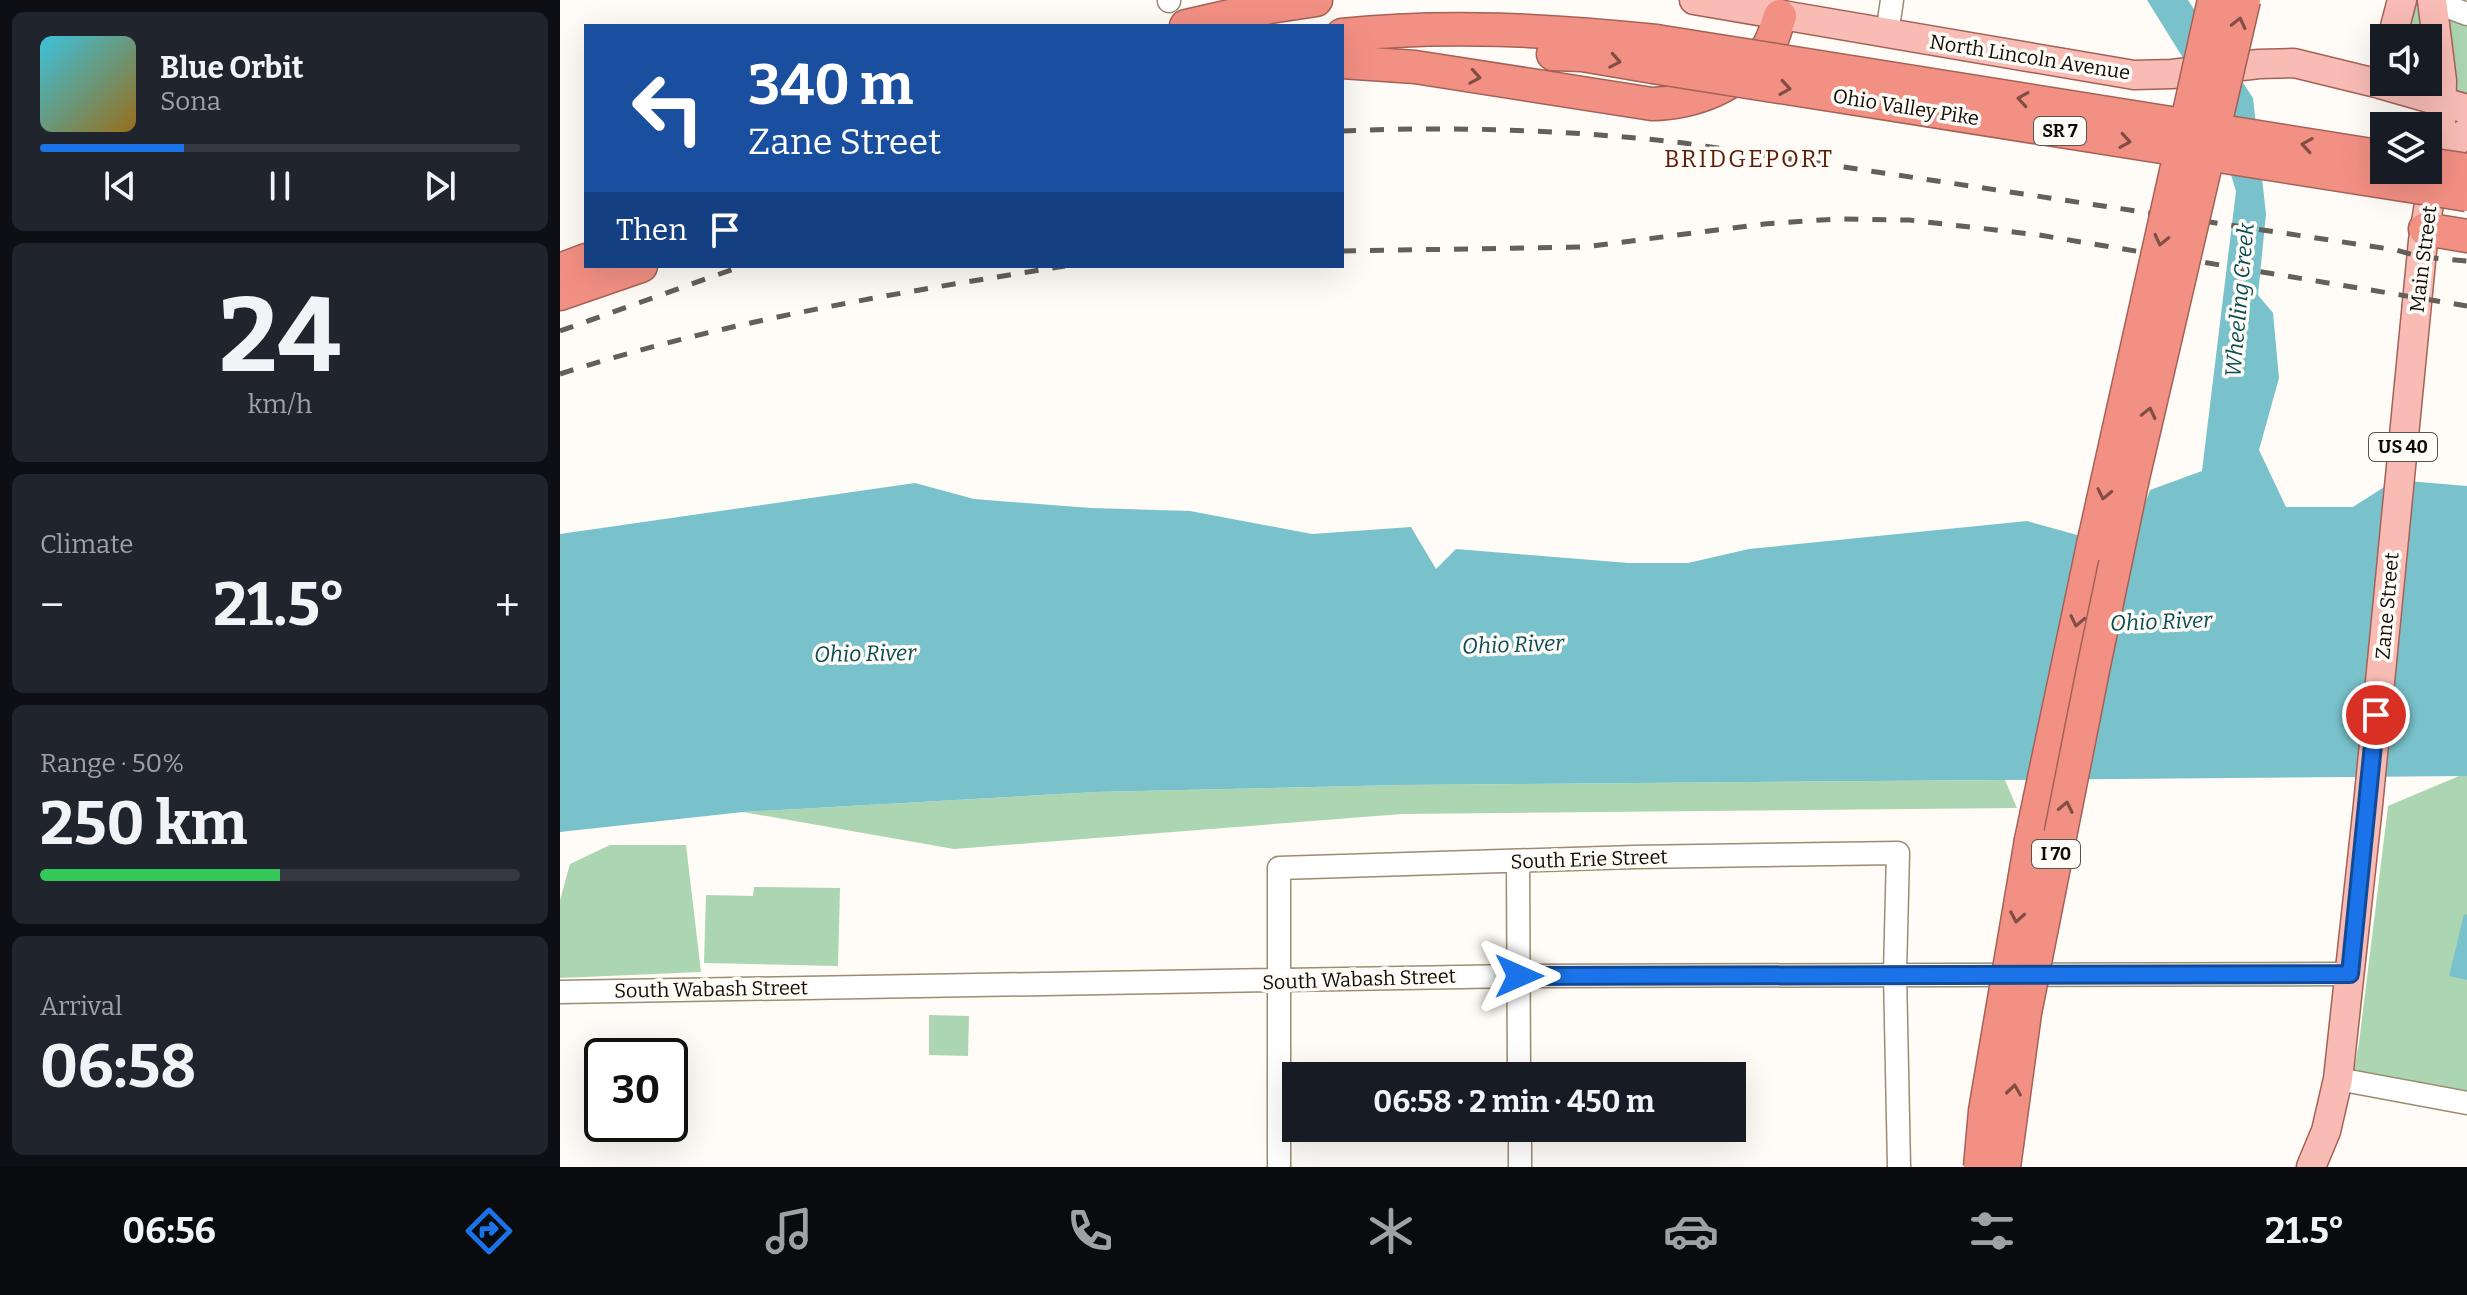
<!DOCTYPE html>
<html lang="en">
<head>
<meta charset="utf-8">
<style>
  :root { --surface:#171b24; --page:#20242c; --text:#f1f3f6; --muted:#9ea1a6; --line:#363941; --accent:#1a73e8 }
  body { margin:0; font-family:Bitter,serif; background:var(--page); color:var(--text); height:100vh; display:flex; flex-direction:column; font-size:30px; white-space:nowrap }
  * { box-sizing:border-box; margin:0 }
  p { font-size:26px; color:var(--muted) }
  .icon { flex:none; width:44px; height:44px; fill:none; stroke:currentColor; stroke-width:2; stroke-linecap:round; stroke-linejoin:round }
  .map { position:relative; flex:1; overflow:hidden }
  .drawer { display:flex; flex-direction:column; gap:12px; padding:12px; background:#0d0f14; width:560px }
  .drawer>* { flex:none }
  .top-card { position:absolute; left:24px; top:24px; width:760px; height:244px; border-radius:0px; box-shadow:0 8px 32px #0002; background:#1a4fa0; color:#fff; overflow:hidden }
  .tools { position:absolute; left:1810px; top:24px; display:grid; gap:16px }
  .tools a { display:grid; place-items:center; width:72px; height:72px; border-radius:0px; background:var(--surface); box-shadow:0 8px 32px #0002; font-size:40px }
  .speed { position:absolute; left:24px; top:1038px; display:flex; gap:16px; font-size:40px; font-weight:700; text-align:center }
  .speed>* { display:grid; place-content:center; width:104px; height:104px; border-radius:50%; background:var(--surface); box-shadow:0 8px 32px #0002; line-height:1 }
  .speed .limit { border:4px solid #111; border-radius:12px; background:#fff; color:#111 }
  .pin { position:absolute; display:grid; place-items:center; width:68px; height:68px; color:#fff; margin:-34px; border:4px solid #fff; border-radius:50%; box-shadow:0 2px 8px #0007 }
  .me { position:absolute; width:88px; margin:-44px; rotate:90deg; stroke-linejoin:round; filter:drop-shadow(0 0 6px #0008) }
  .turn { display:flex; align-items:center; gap:28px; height:168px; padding:0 32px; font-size:36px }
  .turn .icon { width:104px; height:104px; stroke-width:2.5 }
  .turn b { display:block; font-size:56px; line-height:68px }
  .then { display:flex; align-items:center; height:76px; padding:0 32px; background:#0003; gap:16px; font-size:30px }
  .big { font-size:60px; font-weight:700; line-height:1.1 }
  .drawer .tile { flex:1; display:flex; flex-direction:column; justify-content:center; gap:12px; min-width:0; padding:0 28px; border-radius:12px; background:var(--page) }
  .drawer .dial { align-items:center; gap:0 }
  .dial b { font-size:104px; line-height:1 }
  .song { display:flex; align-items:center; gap:24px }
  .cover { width:96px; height:96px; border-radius:12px; background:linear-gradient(135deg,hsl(190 70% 55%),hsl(40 70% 35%)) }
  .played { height:8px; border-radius:4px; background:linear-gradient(90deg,var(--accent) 30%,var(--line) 30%) }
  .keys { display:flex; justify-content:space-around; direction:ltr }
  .heat { display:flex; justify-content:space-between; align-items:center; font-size:44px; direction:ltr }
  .charge { height:12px; border-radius:6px; background:linear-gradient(90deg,#34c759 50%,var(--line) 0) }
  .trip { position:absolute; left:722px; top:1062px; width:464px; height:80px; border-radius:0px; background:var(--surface); box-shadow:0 8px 32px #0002; font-weight:700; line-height:80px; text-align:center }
  .tab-bar { display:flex; height:128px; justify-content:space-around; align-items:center; background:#090b0e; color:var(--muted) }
  .tab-bar .icon { width:56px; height:56px }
  .tab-bar .current { color:var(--accent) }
  .tab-bar b { font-size:36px; color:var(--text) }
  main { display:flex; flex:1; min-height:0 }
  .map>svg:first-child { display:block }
</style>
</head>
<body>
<main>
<section class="drawer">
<div class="tile">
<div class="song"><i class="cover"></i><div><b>Blue Orbit</b><p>Sona</p></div></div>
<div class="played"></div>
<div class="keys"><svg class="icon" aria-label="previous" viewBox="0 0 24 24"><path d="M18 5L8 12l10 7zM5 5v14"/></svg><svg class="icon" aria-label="pause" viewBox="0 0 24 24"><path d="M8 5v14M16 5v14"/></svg><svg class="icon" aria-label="next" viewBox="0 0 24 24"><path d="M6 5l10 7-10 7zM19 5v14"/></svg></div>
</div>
<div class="tile dial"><b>24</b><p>km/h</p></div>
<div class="tile"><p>Climate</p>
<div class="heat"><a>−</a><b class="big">21.5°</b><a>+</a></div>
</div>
<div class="tile"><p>Range · 50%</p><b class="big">250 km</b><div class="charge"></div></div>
<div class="tile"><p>Arrival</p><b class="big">06:58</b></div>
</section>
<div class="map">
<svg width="1907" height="1167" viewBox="0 0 1907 1167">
  <rect width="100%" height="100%" fill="#fffbf6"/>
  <path fill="#acd6b1" d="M 1842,0 L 1872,0 L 1907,14 L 1907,109 L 1820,84 L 1824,67 L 1824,82 L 1868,82 L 1868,38 L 1832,38 Z
    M 1899,776 L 1907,776 L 1907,1103 L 1792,1081 L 1799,1043 L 1828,806 Z
    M 1445,780 L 1457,808 L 842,814 L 394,849 L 183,812 L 535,792 L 839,785 Z
    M 50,845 L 126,845 L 141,972 L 0,978 L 0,900 L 10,864 Z
    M 194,887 L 280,888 L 278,966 L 144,963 L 146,895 L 193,896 Z
    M 369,1015 L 409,1016 L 408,1056 L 369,1055 Z"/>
  <path fill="#79c2cb" d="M 1587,0 L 1628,0 L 1693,98 L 1706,214 L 1698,295 L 1713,313 L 1719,378 L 1699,450 L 1726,507 L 1793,507 L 1835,480 L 1907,486 L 1907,776 L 839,785 L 535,792 L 183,812 L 0,832 L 0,534 L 355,483 L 414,499 L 531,508 L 630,511 L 752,534 L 851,527 L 876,569 L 896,549 L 1069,563 L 1128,563 L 1189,549 L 1467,521 L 1568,549 L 1590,490 L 1642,471 L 1676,191 L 1646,95 Z
    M 1904,914 L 1907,915 L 1907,980 L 1889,976 Z"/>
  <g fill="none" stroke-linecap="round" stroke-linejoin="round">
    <g stroke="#9b8c71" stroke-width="25">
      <path id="minor" d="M 609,1 L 609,0
        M 1872,1 L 1907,14
        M 1327,34 L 1332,0
        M 958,861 L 959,1076
        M 0,992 L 959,976 L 1790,974
        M 1778,1079 L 1907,1103
        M 960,1128 L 960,1167
        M 719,1167 L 719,868 L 1075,857 L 1338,853 L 1335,973 L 1339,1167"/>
    </g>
    <g stroke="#a46257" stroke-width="31">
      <path id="major" d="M 1134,0 L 1574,75 L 1612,74 L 1699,64 L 1734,63 L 1820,84 L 1907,109
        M 1832,38 L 1842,0
        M 1878,166 L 1893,144 L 1907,132
        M 1751,1167 L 1766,1131 L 1778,1079 L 1808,805 L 1863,241 L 1881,129 L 1882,81 L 1872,0"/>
    </g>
    <g stroke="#a46257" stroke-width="35">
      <path id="highway" d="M 626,26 L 710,7 L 756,0
        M 782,35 C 886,24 992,30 1096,41
        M 993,54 L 1022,55 L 1093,67
        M 782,62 L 855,67 L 1092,104 C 1136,103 1177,86 1205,51 C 1213,42 1216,27 1220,16
        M 1865,229 L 1907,236
        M 0,270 L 26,260
        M 0,294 L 81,266
        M 1471,840 L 1533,545"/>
    </g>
    <use href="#minor" stroke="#fff" stroke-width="22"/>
    <use href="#major" stroke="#f8bcb5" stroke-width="28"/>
    <use href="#highway" stroke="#f39084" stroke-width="32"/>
    <path stroke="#645f58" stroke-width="5" stroke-dasharray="14 14" stroke-linecap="butt" d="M 782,131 C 897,126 1010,130 1124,143 L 1836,250 L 1861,257 L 1907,261
      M 782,251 L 1024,247 L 1204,224 L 1276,219 L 1349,220 L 1479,235 L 1907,306
      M 0,331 L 182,266
      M 0,374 C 164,321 336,293 505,266"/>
    <g stroke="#a46257" stroke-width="35" stroke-linecap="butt">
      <path id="highway-bridge" d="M 1096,41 L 1824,157
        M 1093,67 L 1907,195
        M 1868,164 L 1907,170
        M 1533,545 L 1654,0
        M 1420,1167 L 1425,1111 L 1471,840
        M 1444,1167 L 1465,1013 L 1534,665 L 1573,478 L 1684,0"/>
    </g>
    <use href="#highway-bridge" stroke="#f39084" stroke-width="32"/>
  </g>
  <defs><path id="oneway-chevron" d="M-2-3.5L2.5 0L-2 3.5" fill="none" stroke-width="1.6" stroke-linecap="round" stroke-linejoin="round" transform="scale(2)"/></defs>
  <g stroke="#824e44">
    <use href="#oneway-chevron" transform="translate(1679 23) rotate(-77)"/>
    <use href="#oneway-chevron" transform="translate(1055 61) rotate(10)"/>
    <use href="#oneway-chevron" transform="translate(915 77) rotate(10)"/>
    <use href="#oneway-chevron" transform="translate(1225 88) rotate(9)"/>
    <use href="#oneway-chevron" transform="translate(1463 99) rotate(-171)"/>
    <use href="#oneway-chevron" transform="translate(1565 141) rotate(9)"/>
    <use href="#oneway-chevron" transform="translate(1747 145) rotate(-171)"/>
    <use href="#oneway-chevron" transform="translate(1601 240) rotate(103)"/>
    <use href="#oneway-chevron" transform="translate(1589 413) rotate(-77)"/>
    <use href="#oneway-chevron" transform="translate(1544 494) rotate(102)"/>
    <use href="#oneway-chevron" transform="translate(1517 621) rotate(102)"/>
    <use href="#oneway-chevron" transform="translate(1506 807) rotate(-78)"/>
    <use href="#oneway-chevron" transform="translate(1457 917) rotate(100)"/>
    <use href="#oneway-chevron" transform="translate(1454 1090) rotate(-82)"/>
  </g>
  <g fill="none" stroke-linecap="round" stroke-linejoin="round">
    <g stroke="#114b97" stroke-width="20">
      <path id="route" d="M 959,976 L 1790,974 L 1816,715"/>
    </g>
    <use href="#route" stroke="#1a73e8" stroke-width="14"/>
  </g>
  <g text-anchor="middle" stroke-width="7" stroke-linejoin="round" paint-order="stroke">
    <g fill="#fffbf6" stroke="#58544c" stroke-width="2">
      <rect x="1474" y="117" width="52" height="28" rx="6"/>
      <rect x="1809" y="433" width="68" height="28" rx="6"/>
      <rect x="1472" y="840" width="48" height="28" rx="6"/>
    </g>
    <g font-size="18" font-weight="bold" fill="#110c03">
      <text x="1500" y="137">SR 7</text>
      <text x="1843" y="453">US 40</text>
      <text x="1496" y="860">I 70</text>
    </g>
    <g font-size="20" fill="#110c03" stroke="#fffbf6">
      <text transform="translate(1470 57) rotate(9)" y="7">North Lincoln Avenue</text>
      <text transform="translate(1346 107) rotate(9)" y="7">Ohio Valley Pike</text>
      <text transform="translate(1863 259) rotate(-83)" y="7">Main Street</text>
      <text transform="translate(1827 606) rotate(-85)" y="7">Zane Street</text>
      <text transform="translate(1029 859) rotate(-2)" y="7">South Erie Street</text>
      <text transform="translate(799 979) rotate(-2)" y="7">South Wabash Street</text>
      <text transform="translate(151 989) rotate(-1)" y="7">South Wabash Street</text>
    </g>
    <g font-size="22" font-style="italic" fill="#084d54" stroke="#fffbf6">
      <text transform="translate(1679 300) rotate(-85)" y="8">Wheeling Creek</text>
      <text transform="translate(1601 621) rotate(-2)" y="8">Ohio River</text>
      <text transform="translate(953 644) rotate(-2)" y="8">Ohio River</text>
      <text transform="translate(305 653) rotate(-1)" y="8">Ohio River</text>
    </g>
    <g font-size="24" letter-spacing="2" fill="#5d1c05" stroke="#fffbf6">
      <text x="1189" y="167">BRIDGEPORT</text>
    </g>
  </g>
</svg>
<div class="tools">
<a><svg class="icon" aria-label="sound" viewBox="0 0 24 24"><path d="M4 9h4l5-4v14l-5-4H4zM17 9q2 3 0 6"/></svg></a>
<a><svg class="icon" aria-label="layers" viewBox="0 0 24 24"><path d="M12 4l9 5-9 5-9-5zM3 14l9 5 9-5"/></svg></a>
</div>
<div class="speed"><div class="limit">30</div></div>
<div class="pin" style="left:1816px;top:715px;background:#d93025"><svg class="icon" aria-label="arrive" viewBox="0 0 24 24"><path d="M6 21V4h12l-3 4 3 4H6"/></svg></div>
<svg class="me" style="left:959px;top:976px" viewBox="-20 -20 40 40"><path d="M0-17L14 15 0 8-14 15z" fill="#1a73e8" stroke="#fff" stroke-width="4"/></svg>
<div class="trip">06:58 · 2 min · 450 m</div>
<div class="top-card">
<div class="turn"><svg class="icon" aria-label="left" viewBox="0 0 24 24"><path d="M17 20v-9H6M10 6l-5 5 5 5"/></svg><div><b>340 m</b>Zane Street</div></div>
<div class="then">Then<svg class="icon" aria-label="arrive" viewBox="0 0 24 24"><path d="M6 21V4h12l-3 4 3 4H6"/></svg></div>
</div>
</div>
</main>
<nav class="tab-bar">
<b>06:56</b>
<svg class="icon current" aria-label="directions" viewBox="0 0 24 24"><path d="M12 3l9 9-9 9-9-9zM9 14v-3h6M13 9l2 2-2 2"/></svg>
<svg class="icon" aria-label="music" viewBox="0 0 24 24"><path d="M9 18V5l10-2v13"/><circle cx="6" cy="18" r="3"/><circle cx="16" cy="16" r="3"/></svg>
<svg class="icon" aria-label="phone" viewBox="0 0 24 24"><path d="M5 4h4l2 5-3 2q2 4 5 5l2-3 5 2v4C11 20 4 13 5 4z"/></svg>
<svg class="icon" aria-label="climate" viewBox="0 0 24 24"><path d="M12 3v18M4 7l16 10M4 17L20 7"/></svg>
<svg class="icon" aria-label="car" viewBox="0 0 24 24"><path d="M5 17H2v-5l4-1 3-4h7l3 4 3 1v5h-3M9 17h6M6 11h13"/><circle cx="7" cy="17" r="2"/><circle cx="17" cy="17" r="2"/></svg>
<svg class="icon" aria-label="filters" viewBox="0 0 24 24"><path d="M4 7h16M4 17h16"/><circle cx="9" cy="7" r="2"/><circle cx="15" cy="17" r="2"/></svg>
<b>21.5°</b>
</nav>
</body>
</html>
